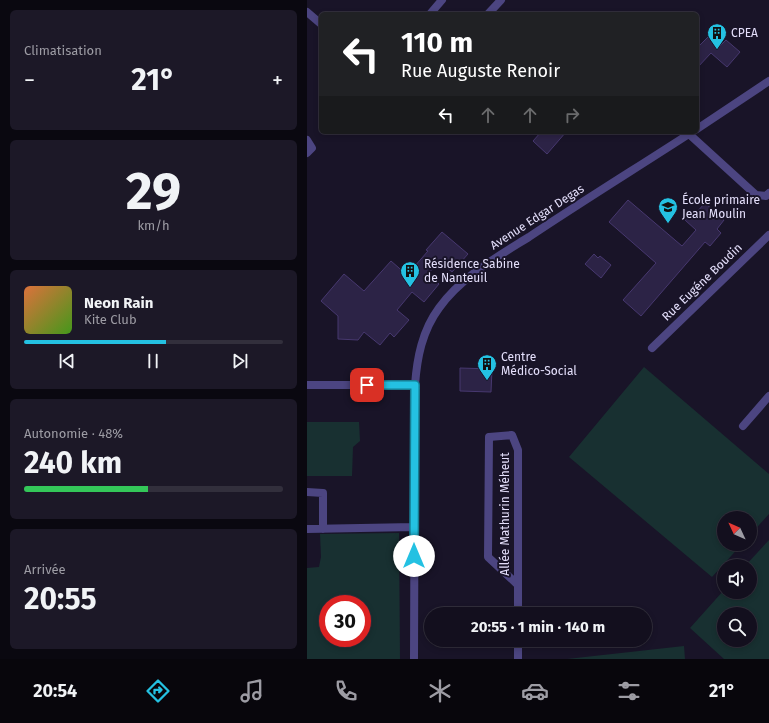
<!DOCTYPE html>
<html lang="fr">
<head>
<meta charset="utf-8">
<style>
  :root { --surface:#130f1e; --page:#1c1827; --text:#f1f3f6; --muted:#9d9ca4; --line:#322f3c; --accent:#24c1e2 }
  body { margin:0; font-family:"Fira Sans",sans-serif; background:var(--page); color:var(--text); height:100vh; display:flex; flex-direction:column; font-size:15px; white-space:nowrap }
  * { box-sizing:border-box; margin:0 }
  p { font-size:13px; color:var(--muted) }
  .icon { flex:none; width:22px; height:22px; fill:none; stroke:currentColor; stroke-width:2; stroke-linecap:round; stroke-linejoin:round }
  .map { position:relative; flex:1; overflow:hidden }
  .panel { display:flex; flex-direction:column; gap:10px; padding:10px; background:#0a0810; width:307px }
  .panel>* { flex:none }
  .banner { position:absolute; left:12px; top:12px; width:380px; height:122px; border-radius:6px; box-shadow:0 2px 6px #0003,0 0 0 1px var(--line); background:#202124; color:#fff; overflow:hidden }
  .needle { width:26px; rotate:314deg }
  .fabs { position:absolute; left:410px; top:511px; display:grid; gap:8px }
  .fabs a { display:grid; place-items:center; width:40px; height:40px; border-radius:50%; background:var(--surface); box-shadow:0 2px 6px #0003,0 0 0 1px var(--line); font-size:20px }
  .speed { position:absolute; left:12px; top:595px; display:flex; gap:8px; font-size:20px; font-weight:700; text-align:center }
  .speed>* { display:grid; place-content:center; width:52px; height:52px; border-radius:50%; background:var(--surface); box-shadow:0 2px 6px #0003,0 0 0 1px var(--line); line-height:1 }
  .speed .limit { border:6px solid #d22; background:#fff; color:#111 }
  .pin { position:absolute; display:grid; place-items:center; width:34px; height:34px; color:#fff; margin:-17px; border-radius:8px; box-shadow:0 2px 6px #0006 }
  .me { position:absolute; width:44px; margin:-22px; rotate:0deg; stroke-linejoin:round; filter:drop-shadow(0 0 3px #0008) }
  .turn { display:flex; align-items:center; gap:14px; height:84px; padding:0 16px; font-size:18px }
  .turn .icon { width:52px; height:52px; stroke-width:2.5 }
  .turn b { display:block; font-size:28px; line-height:34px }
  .lanes { display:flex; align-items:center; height:38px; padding:0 16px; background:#0003; justify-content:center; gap:20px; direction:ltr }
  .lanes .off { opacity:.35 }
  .big { font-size:30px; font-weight:700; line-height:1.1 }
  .panel .card { flex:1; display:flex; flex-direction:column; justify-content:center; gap:6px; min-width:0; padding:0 14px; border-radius:6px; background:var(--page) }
  .panel .dial { align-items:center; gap:0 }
  .dial b { font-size:52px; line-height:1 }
  .song { display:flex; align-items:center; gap:12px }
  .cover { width:48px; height:48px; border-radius:6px; background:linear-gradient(135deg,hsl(20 70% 55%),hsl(100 70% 35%)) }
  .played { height:4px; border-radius:2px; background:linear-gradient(90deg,var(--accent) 55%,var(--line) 55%) }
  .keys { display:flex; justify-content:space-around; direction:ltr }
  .heat { display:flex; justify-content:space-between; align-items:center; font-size:22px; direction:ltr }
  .charge { height:6px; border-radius:3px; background:linear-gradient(90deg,#34c759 48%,var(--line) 0) }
  .trip { position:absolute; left:117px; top:607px; width:228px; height:40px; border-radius:20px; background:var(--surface); box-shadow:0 2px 6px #0003,0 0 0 1px var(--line); font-weight:700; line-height:40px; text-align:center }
  .menu { display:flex; height:64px; justify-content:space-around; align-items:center; background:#08060c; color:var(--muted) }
  .menu .icon { width:28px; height:28px }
  .menu .on { color:var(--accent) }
  .menu b { font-size:18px; color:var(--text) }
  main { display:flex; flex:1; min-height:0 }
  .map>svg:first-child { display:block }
</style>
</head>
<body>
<main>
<section class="panel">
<div class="card"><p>Climatisation</p>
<div class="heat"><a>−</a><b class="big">21°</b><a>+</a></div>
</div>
<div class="card dial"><b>29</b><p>km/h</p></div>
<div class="card">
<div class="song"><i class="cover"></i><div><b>Neon Rain</b><p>Kite Club</p></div></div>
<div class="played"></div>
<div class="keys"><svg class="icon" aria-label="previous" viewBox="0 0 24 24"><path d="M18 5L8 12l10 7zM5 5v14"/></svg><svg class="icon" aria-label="pause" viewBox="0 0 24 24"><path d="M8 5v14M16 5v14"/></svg><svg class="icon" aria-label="next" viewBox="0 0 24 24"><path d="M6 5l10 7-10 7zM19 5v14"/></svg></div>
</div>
<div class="card"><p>Autonomie · 48%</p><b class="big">240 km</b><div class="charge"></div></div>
<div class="card"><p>Arrivée</p><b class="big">20:55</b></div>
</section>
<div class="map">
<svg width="462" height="659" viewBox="0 0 462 659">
  <rect width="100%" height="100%" fill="#191428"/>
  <path fill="#183031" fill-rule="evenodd" d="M 337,367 L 462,474 L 462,514 L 443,535 L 443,518 L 417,518 L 417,544 L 435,544 L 405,577 L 262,457 Z
    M 0,422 L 52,422 L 53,441 L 46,447 L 45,476 L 0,476 Z
    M 92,533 L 93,659 L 0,659 L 0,568 L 12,567 L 14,557 L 13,534 ZM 21,604 L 55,604 L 55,638 L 21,638 Z
    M 462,540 L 462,659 L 417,659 L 383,628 L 417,590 L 417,592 L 443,592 L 443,566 L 438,566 ZM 417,614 L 443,614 L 443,640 L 417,640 Z
    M 377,646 L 378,659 L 260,659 Z"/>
  <path fill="#2c2346" stroke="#47386f" d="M 402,36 L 413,46 L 419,40 L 433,52 L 420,67 L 404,53 L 390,68 L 390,48 Z
    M 234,132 L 259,132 L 240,154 L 226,141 Z
    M 321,200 L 375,246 L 389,230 L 378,220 L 385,212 L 388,214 L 398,203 L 417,220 L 410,229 L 414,233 L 403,246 L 398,242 L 334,316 L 316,300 L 349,263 L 302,222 Z
    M 135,232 L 161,254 L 145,272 L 132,261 L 121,274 L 132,284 L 117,302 L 105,292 L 90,310 L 102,320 L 87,337 L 83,333 L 73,345 L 57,332 L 51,340 L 31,339 L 31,316 L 14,301 L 37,274 L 57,291 L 84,261 L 100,275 L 121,251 L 119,250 Z
    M 287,254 L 291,258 L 293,256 L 304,265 L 294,278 L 278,264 Z
    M 153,368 L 185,369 L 184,392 L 153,391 Z"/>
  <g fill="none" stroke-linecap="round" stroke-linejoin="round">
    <path stroke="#4c4581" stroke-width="8" d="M 0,12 L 14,24
      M 123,14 L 135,0
      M 181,14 L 194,0
      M 390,129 L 462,81
      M 382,134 L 449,195 L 459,196 L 462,193
      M 0,140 L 5,148 L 0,153
      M 345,348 L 462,235
      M 0,385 L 108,385
      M 436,426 L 462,396
      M 0,492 L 16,493 L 16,529
      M 0,529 L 107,527
      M 210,584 L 181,557 L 182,437 L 205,435 L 211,450 L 211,614
      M 211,640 L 211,659
      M 107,659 L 108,385 C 110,358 115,331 132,308 C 154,277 190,257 222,237 C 276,201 331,167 385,132"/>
  </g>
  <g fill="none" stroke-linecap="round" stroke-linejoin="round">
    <g stroke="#177d93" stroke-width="10">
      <path id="route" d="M 60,385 L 108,385 L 107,556"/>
    </g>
    <use href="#route" stroke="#24c1e2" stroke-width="7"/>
  </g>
  <defs>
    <g id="building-pin" transform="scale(1)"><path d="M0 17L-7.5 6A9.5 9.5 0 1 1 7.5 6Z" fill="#24c1e2" stroke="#191428"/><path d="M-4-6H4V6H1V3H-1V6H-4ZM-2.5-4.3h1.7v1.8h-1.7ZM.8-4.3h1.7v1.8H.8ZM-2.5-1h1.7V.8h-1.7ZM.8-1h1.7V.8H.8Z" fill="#111"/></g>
    <g id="school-pin" transform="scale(1)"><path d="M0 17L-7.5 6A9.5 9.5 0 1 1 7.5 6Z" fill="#24c1e2" stroke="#191428"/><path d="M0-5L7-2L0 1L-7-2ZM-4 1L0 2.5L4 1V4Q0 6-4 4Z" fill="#111"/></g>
  </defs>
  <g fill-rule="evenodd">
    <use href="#building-pin" x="410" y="33"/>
    <use href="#school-pin" x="361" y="207"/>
    <use href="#building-pin" x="103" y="271"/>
    <use href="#building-pin" x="180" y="364"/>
  </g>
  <g text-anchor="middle" stroke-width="4" stroke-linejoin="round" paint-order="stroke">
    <g font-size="12" fill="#e4dffb" stroke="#191428" text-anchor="start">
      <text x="424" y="37">CPEA</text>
      <text x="375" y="204">École primaire<tspan x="375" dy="14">Jean Moulin</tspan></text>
      <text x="117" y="268">Résidence Sabine<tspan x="117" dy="14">de Nanteuil</tspan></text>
      <text x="194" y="361">Centre<tspan x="194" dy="14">Médico-Social</tspan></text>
    </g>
    <g font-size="12" fill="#e4dffb" stroke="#191428">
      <text transform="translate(230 217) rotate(-33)" y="4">Avenue Edgar Degas</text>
      <text transform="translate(395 282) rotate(-44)" y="4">Rue Eugéne Boudin</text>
      <text transform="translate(198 514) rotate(-90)" y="4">Allée Mathurin Méheut</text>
    </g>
  </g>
</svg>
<div class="fabs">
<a><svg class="needle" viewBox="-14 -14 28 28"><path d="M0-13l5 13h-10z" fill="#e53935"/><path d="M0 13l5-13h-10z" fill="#9d9ca4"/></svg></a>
<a><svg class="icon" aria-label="sound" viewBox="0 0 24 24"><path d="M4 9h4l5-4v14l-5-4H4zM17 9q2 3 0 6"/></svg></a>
<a><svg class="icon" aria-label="search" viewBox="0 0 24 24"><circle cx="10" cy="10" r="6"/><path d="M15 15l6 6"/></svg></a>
</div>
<div class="speed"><div class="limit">30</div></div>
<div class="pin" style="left:60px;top:385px;background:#d93025"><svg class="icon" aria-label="arrive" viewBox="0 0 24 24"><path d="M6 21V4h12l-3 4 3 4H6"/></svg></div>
<svg class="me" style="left:107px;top:556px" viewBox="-20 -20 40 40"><circle r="19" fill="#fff"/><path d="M0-13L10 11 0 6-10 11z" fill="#24c1e2"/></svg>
<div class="trip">20:55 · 1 min · 140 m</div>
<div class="banner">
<div class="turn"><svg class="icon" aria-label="left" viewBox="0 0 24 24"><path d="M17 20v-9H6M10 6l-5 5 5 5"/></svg><div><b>110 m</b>Rue Auguste Renoir</div></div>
<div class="lanes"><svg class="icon" aria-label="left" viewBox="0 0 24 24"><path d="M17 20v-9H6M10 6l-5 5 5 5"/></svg><svg class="icon off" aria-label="ahead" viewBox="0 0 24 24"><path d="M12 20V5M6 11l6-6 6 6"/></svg><svg class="icon off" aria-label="ahead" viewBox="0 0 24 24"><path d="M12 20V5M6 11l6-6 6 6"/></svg><svg class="icon off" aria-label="right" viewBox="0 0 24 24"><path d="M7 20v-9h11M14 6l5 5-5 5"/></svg></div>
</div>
</div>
</main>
<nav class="menu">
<b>20:54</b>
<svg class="icon on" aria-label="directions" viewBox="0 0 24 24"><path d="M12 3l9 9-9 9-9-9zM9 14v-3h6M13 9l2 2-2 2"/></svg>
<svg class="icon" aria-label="music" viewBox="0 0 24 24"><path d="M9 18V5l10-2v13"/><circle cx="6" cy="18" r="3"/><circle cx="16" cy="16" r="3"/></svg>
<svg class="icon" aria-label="phone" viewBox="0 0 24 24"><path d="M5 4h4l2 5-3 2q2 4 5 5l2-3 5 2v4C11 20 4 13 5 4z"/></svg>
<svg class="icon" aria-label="climate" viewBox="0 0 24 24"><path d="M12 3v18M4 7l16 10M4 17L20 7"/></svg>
<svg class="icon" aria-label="car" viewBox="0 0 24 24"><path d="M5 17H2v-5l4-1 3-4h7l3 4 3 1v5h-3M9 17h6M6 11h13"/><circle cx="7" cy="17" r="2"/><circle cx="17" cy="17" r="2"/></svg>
<svg class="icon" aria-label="filters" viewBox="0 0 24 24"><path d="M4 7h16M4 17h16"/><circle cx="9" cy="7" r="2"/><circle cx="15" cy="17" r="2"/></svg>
<b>21°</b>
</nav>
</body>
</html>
